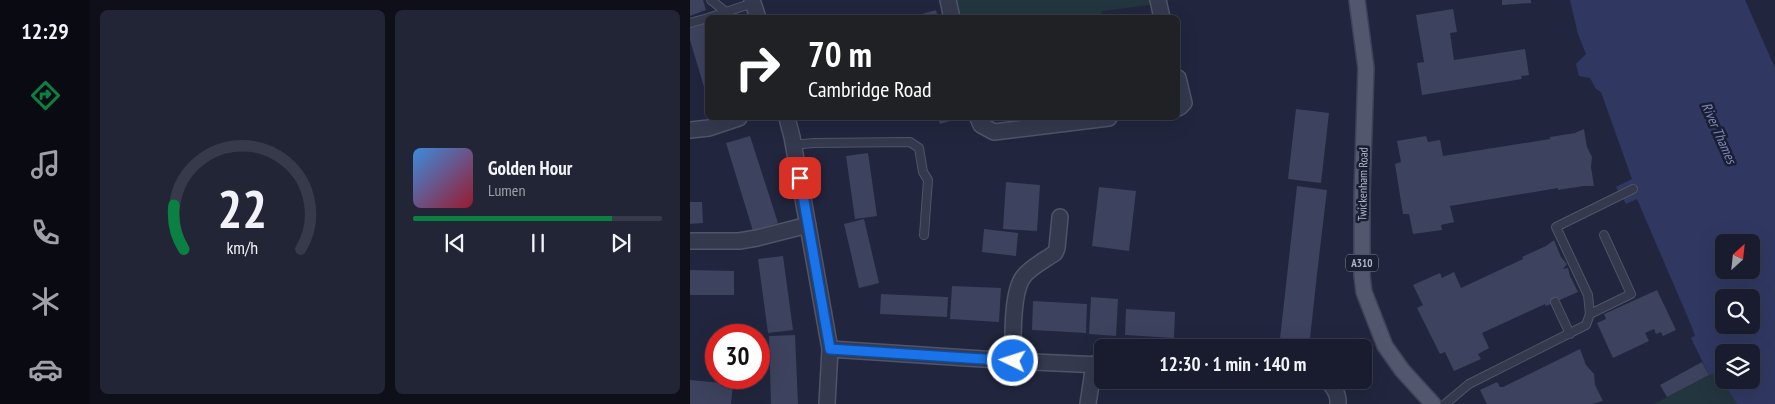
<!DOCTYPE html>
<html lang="en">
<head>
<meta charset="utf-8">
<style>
  :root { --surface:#191c2e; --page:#222536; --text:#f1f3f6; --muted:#9fa1aa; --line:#373a4a; --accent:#0b8043 }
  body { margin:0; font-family:"PT Sans Narrow",sans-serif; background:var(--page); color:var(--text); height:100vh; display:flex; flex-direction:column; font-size:19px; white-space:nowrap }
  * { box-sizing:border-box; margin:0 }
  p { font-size:16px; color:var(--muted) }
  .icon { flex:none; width:28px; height:28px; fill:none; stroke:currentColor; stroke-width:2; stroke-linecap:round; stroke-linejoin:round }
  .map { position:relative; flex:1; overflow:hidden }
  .panel { display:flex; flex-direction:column; gap:10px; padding:10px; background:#0e0f19; width:600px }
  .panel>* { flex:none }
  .top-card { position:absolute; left:15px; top:15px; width:475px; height:105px; border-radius:8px; box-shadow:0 5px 20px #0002,0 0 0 1px var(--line); background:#202124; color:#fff; overflow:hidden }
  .needle { width:32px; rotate:27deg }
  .buttons { position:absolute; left:1025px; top:234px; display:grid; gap:10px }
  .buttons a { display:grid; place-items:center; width:45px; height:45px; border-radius:8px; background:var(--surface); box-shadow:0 5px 20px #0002,0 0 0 1px var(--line); font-size:25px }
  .speed { position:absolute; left:15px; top:324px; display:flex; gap:10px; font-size:25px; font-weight:700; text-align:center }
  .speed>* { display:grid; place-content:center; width:65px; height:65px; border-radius:50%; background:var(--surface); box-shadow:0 5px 20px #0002,0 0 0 1px var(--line); line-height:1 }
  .speed .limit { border:8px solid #d22; background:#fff; color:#111 }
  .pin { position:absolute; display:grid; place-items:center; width:42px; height:42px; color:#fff; margin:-21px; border-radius:10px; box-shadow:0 2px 8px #0006 }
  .me { position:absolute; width:55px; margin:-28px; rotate:274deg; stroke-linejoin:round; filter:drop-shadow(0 0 4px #0008) }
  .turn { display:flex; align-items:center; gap:18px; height:105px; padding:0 20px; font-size:22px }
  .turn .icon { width:65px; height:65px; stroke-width:2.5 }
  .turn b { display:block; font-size:35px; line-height:42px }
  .panel .card { flex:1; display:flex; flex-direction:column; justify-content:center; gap:8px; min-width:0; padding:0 18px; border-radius:8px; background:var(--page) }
  .panel .dial { align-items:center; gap:0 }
  .dial svg { height:130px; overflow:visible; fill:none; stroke:var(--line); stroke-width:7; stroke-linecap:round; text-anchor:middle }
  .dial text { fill:var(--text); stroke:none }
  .song { display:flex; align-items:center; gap:15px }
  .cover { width:60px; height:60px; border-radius:8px; background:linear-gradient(135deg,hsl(210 70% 55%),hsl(350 70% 35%)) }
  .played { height:5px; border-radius:2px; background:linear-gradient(90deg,var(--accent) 80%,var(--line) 80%) }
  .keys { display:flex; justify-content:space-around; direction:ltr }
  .panel .tiles { flex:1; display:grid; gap:10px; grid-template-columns:repeat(2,1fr) }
  .trip { position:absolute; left:404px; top:339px; width:278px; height:50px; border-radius:8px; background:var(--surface); box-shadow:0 5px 20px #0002,0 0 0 1px var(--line); font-weight:600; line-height:50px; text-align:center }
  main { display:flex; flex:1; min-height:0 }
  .tabs { display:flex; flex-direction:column; width:90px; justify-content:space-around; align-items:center; background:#0a0b12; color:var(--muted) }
  .tabs .icon { width:35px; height:35px }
  .tabs .current { color:var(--accent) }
  .tabs b { font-size:22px; color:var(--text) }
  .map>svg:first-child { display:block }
</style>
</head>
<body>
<main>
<nav class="tabs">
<b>12:29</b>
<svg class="icon current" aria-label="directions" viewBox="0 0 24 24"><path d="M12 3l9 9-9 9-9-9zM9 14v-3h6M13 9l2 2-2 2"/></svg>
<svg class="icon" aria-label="music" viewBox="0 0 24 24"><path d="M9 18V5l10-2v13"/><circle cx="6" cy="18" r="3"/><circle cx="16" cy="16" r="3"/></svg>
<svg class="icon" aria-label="phone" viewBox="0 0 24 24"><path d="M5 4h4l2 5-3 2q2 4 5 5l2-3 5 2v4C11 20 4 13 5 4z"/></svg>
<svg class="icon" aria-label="climate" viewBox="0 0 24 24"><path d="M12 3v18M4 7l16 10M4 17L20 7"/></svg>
<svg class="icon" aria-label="car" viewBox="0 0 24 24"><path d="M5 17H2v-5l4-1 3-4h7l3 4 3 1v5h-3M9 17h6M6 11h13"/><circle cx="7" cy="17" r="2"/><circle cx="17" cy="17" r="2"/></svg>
</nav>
<section class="panel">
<div class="tiles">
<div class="card dial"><svg viewBox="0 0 100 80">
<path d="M14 69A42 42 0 1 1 86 69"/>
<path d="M14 69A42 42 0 0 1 8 42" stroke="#0b8043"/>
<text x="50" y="56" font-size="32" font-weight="700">22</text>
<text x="50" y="72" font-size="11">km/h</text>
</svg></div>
<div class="card">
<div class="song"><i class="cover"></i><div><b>Golden Hour</b><p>Lumen</p></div></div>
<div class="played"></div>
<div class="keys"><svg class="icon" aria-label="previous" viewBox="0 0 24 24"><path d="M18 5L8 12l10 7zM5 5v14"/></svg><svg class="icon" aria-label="pause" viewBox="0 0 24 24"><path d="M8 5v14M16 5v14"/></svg><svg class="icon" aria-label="next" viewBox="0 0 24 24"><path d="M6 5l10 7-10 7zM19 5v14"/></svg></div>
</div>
</div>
</section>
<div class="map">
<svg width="1085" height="404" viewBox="0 0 1085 404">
  <rect width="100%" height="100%" fill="#21263e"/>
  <path fill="#23353f" d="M 252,0 L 461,0 L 460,5 L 412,11 L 411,18 L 256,17 Z
    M 1027,373 L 1047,404 L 964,404 L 1019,375 Z"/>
  <path fill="#303862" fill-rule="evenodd" d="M 880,0 L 1055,0 L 1085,68 L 1085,404 L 1047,404 L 1027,373 L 1019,375 L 1001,338 L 1005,336 L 1002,327 L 947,199 L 936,204 L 926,187 L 942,179 L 911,92 L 906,89 L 900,78 L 889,76 L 886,64 L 896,54 L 888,34 ZM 1034,242 L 1061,242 L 1061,270 L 1034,270 ZM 1034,298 L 1061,298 L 1061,325 L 1034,325 ZM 1034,352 L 1061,352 L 1061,380 L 1034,380 Z"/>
  <path fill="#3d425e" d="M 0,0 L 13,0 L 16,10 L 0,16 Z
    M 812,0 L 841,0 L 841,3 L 812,5 Z
    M 763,9 L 767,32 L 760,33 L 764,60 L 835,49 L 839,75 L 831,76 L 832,79 L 732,95 L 727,63 L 734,62 L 726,15 Z
    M 246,10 L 248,18 L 221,18 L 221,17 Z
    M 18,22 L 18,97 L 17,97 L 0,40 L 0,27 Z
    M 606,109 L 639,113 L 631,183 L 598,179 Z
    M 248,118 L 270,118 L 250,124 Z
    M 894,129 L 897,147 L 902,157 L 901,167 L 904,186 L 894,186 L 868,190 L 868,188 L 760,206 L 764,222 L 751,225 L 752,230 L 723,234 L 719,214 L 713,214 L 705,164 L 711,162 L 707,141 L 736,136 L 738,142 L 750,140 L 753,156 L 860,139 L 860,137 L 885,133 Z
    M 60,136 L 88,223 L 63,231 L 36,143 Z
    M 178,153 L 187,216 L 165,219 L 156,156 Z
    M 316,182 L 350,185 L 347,231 L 313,229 Z
    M 607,186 L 637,190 L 627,274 L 619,348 L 589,348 Z
    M 409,187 L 446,191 L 439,251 L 402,246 Z
    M 0,202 L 12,202 L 13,223 L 0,224 Z
    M 174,219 L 189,283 L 169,288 L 154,224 Z
    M 294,229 L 328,233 L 326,256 L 292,252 Z
    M 864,240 L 871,257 L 877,264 L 873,269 L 878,268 L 880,276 L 888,292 L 856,306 L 855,304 L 792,333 L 799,348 L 788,354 L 791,359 L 764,371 L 755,352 L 750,354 L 727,308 L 733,305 L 723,285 L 750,273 L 752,278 L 764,272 L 771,288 L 833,259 L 832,257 L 856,246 Z
    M 93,256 L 103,330 L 78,333 L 68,259 Z
    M 0,270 L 44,271 L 44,295 L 0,295 Z
    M 262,286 L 311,288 L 309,322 L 260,319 Z
    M 967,290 L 986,330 L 973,336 L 971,332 L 966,334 L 964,329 L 955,333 L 959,341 L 923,358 L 907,323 L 916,319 L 914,314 Z
    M 191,294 L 258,297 L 257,317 L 190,314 Z
    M 401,297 L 428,299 L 426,336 L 399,334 Z
    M 343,301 L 397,304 L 396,333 L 342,330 Z
    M 436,309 L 485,312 L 484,338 L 435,335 Z
    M 105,335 L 108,404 L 81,404 L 79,336 Z
    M 890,349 L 896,365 L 904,374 L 905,385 L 913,401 L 902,404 L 797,404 L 790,390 L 807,382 L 810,387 L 813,387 Z
    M 1012,362 L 1019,375 L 977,397 L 970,385 Z
    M 0,380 L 43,384 L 41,404 L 0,404 Z"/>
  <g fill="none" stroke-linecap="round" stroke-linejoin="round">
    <g stroke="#505469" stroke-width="10">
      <path id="lane" d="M 21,0 L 36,12
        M 18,18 L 63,3
        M 0,23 L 18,18
        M 104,145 L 123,143 L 220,142 L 229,148 L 233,172 L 238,180 L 234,235
        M 865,302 L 880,334
        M 900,314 L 898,295 L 866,227 L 943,189
        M 755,404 L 779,384 L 896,325 L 900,314 L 941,294 L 914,235"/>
    </g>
    <g stroke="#505469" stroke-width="18">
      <path id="street" d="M 62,0 L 68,18
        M 258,0 L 262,18
        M 468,0 L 472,18
        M 488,78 L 494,103 L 490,107 L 488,108
        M 97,118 L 102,137 L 140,349 L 137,404
        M 288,118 L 291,125 L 304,132 L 419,118
        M 0,130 L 19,128 L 49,118
        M 0,241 L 49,241 L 67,238 L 118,225
        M 140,349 L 323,361 L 412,365
        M 323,361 C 323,341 321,291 334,276 C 341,267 355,260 365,253 L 367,248 L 370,217
        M 636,380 C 643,386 649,394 648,404
        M 398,404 L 404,364"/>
    </g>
    <g stroke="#3e4257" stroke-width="18">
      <path id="primary" d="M 667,0 L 676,68 L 672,194 L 672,276 L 674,292 L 695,346 L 712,370 L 743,404"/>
    </g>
    <use href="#lane" stroke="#35394e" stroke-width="8"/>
    <use href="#street" stroke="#35394e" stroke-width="15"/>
    <use href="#primary" stroke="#53576e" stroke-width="15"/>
  </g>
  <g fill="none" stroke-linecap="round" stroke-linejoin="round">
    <g stroke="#114b97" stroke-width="12">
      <path id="route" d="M 110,178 L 140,349 L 323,361"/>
    </g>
    <use href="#route" stroke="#1a73e8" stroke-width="9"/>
  </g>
  <g text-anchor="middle" stroke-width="5" stroke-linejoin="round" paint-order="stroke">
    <rect fill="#1a1e33" stroke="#84879c" stroke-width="1" x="656" y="254.5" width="32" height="17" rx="4"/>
    <g font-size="11" font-weight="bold" fill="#b1b4c9">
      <text x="672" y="267">A310</text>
    </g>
    <g font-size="12" fill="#b1b4c9" stroke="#1a1e33">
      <text transform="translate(673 184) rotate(-89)" y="4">Twickenham Road</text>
    </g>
    <g font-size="14" font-style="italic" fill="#7e88b8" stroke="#1a1e33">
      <text transform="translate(1029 133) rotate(66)" y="5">River Thames</text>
    </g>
  </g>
</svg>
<div class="buttons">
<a><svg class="needle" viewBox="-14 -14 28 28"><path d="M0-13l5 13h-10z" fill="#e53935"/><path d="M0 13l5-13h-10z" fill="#9fa1aa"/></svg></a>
<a><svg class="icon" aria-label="search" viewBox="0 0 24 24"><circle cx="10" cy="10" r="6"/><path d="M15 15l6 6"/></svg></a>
<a><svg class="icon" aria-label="layers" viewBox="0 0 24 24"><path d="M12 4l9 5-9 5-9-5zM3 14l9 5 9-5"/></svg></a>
</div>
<div class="speed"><div class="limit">30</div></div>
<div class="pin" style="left:110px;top:178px;background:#d93025"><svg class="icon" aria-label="arrive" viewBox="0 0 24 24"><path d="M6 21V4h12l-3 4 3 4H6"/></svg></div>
<svg class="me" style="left:323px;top:361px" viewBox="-20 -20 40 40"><circle r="17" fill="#1a73e8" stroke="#fff" stroke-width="3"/><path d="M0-11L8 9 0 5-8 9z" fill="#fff"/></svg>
<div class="trip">12:30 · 1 min · 140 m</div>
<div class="top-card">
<div class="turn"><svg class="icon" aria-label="right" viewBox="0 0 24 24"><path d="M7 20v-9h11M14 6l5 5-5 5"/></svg><div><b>70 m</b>Cambridge Road</div></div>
</div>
</div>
</main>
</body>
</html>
